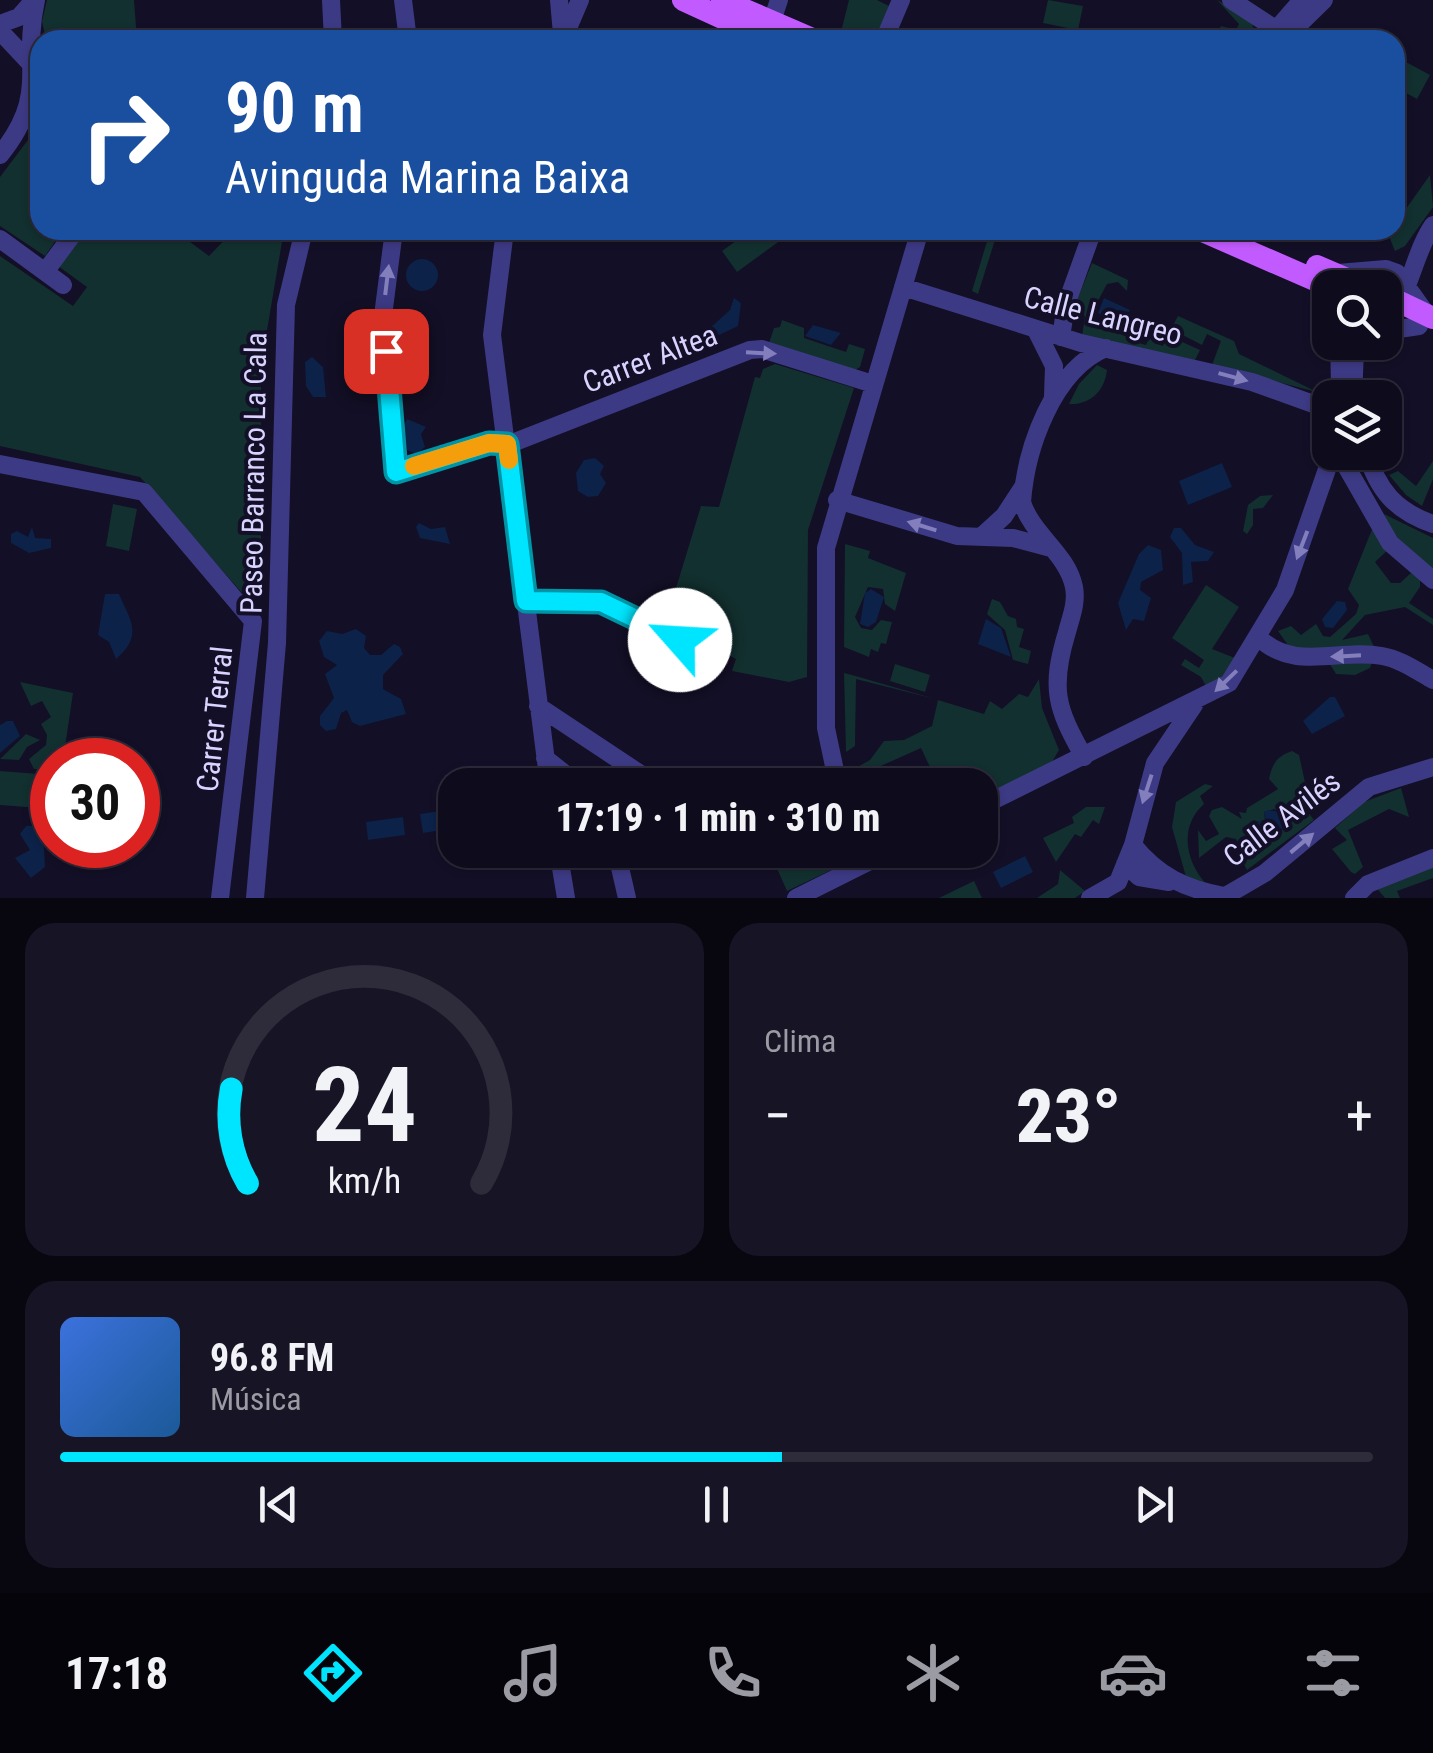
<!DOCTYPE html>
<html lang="es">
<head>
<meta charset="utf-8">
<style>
  :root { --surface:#0e0b1c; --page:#171425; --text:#f1f3f6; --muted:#9b9ba3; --line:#2e2b3b; --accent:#00e5ff }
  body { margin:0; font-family:"Roboto Condensed",sans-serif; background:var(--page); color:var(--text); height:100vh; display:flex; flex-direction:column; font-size:38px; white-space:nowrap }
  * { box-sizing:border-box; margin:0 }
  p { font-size:32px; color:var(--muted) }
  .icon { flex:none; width:55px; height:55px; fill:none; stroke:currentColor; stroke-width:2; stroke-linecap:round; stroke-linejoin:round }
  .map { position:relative; height:898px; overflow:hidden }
  .side { display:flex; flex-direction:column; gap:25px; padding:25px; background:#08060f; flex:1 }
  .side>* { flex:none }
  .top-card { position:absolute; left:30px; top:30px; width:1375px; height:210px; border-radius:30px; box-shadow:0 2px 8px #0004,0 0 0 2px var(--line); background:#1a4fa0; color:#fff; overflow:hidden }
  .tools { position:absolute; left:1312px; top:270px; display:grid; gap:20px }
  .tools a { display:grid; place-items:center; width:90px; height:90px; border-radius:20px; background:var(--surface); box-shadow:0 2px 8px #0004,0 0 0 2px var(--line); font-size:50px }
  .speed { position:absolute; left:30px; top:738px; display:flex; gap:20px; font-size:50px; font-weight:700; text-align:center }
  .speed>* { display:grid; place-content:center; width:130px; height:130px; border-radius:50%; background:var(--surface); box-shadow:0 2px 8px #0004,0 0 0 2px var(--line); line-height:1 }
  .speed .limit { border:15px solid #d22; background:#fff; color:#111 }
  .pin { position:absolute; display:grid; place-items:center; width:85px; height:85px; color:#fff; margin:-42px; border-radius:20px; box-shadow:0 5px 15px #0006 }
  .me { position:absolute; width:110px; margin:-55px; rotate:296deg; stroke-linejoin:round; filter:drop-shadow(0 0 8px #0008) }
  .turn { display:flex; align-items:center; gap:35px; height:210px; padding:0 30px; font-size:45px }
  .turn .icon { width:130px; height:130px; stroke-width:2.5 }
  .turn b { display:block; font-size:70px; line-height:85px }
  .big { font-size:75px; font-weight:800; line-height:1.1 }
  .side .widget { flex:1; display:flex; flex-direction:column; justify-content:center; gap:15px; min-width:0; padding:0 35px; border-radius:30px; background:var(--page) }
  .side .dial { align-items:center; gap:0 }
  .dial svg { height:260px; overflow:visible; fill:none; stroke:var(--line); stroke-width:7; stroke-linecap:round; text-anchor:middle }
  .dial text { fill:var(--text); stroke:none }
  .song { display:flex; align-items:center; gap:30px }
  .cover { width:120px; height:120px; border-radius:15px; background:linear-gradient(135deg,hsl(220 70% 55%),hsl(210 70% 35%)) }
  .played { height:10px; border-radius:5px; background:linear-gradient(90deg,var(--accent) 55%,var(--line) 55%) }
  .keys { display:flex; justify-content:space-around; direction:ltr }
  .heat { display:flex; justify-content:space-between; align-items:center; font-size:55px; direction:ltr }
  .side .tiles { flex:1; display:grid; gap:25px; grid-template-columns:1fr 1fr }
  .widget:last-child { grid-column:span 2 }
  .trip { position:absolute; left:438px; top:768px; width:560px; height:100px; border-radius:30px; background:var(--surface); box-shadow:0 2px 8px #0004,0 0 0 2px var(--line); font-weight:800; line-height:100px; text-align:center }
  .tabs { display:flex; height:160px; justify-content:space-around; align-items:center; background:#06040b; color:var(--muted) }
  .tabs .icon { width:70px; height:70px }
  .tabs .active { color:var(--accent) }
  .tabs b { font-size:45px; color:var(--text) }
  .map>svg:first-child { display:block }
</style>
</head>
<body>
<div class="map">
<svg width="1433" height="898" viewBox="0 0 1433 898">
  <rect width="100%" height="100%" fill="#130f26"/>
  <path fill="#12302f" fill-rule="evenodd" d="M 47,0 L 134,0 L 137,40 L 46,40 L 42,21 Z
    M 849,0 L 877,0 L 889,6 L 876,37 L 860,39 L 841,32 Z
    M 1048,0 L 1083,6 L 1078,30 L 1043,23 Z
    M 1217,0 L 1250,19 L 1254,29 L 1249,40 L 1214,40 L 1221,26 L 1236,30 L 1239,24 Z
    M 1395,56 L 1430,75 L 1417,99 L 1395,87 Z
    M 40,124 L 40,230 L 63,230 L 45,256 L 0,226 L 0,177 Z
    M 1430,175 L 1433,207 L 1405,246 L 1395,251 L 1388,234 Z
    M 85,230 L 174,230 L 209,256 L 234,230 L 284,230 L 261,366 L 261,591 L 243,594 L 140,477 L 0,446 L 0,256 L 73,306 L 87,287 L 58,266 Z
    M 751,230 L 773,230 L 781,240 L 737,272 L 722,251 Z
    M 988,238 L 995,240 L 978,294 L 972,291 Z
    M 1092,263 L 1128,280 L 1127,291 L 1118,282 L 1107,284 L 1090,316 L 1133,336 L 1132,341 L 1146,345 L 1151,333 L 1157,337 L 1155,343 L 1163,346 L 1167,335 L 1200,350 L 1195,360 L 1082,336 L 1085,317 L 1077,300 Z
    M 1178,316 L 1234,341 L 1239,354 L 1317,392 L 1212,365 L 1221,341 L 1207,334 L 1202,345 L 1171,329 Z
    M 782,320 L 804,328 L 804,338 L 846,352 L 849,344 L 865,349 L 860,367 L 855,370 L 769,343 L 774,328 L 780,327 Z
    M 775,364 L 854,388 L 808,530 L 807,677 L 789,682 L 732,671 L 736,659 L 666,621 L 701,506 L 719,507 L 755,377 L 760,378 L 763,369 Z
    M 1097,365 L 1107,370 C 1105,390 1091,405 1069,404 L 1079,384 Z
    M 1433,461 L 1433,479 L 1422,506 L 1406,495 L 1389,475 L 1398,471 L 1416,486 Z
    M 1273,495 L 1263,508 L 1253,509 L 1253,525 L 1247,534 L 1243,531 L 1248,505 L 1260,496 Z
    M 113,504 L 137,509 L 129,551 L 106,546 Z
    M 1384,514 L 1433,538 L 1433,575 L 1396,539 Z
    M 1373,527 L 1389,549 L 1375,562 L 1391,583 L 1400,583 L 1411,573 L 1420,577 L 1420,587 L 1409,603 L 1433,619 L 1433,625 L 1405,607 L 1365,615 L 1342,640 L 1368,634 L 1376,651 L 1370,668 L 1355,675 L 1336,674 L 1328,661 L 1290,648 L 1278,631 L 1291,626 L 1301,635 L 1316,624 L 1323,636 L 1330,637 L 1356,614 L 1359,605 L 1348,589 Z
    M 845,544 L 870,551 L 868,558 L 906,573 L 895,611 L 885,604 L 883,589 L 868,587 L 855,617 L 861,628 L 872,630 L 881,620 L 892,622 L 886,644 L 881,643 L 878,652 L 871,649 L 869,657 L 844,647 Z
    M 1206,585 L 1239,607 L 1212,649 L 1235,658 L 1222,679 L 1206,686 L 1201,677 L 1181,665 L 1185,659 L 1199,668 L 1204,660 L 1172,638 Z
    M 992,599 L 1000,602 L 1008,616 L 1016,619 L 1017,627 L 1024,629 L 1019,647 L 1031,651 L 1028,664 L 1013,660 L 1005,630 L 987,614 Z
    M 895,664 L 930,675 L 925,692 L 890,681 Z
    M 844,673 L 852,675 L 935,699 L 856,679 L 855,746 L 846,752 Z
    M 1039,679 L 1042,708 L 1059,750 L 1052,762 L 980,799 L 980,785 L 933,785 L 937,782 L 921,748 L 854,778 L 852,770 L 870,760 L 884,741 L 904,740 L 932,726 L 938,700 L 984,714 L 990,701 L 1002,709 L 1019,694 L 1028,697 Z
    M 20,682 L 73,693 L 63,760 L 52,760 L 52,769 L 34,769 L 29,759 L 46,745 L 47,735 L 41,724 L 51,717 L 42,701 L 31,706 Z
    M 26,734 L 40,740 L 27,747 L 19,760 L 0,759 Z
    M 1292,751 L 1299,755 L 1306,787 L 1296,797 L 1314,820 L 1247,870 L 1236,850 L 1240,848 L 1236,839 L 1226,837 L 1199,858 L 1198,830 L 1206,841 L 1219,834 L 1209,816 L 1212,810 L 1222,807 L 1242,819 L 1239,812 L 1246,813 L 1247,808 L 1278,789 L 1269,779 C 1272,764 1277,756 1292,751 ZM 1274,809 L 1284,816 L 1285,826 L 1274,838 L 1259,839 L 1253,832 L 1255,822 L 1265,820 L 1264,812 Z
    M 0,771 L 52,775 L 52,809 L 0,805 Z
    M 1205,784 L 1213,786 L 1200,796 L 1204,804 C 1178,827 1186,863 1207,885 L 1186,877 L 1172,827 L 1176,802 Z
    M 1401,788 L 1409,817 L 1389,809 L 1348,830 L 1363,867 L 1355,874 L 1351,872 L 1332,849 L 1347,840 L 1335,828 L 1364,802 Z
    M 1086,807 L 1105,807 L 1099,824 L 1093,820 L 1081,837 L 1075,834 L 1056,862 L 1043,838 L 1074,823 L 1072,817 Z
    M 805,850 L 843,850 L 848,862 L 787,891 L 775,864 Z
    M 1433,865 L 1433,878 L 1397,891 L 1400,898 L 1385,898 L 1374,885 Z
    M 1060,870 L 1085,891 L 1075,898 L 1037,898 L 1058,884 Z
    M 974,881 L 982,898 L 939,898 Z"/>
  <path fill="#0c2248" d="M406 275a16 16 0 1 1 32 0a16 16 0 1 1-32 0Z
    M 734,298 L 741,303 L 738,326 L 719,335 L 711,327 L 730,310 Z
    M 1104,298 L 1130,310 L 1123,325 L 1098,313 Z
    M 813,325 L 841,333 L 831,345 L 805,336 Z
    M 312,357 L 323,367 L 326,397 L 313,397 L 306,386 L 305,362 Z
    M 407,419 L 426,427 L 421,434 L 425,447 L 416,454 L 407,450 L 400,431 Z
    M 595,458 L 604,466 L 600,474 L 606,483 L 598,496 L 588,497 L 578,491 L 576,473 L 584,460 Z
    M 1222,463 L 1232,487 L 1188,505 L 1179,481 Z
    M 419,523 L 431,529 L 445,527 L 450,544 L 420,538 L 416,527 Z
    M 32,527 L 35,538 L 51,539 L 51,548 L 29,553 L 11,543 L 11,534 L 17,531 L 28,537 Z
    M 1174,528 L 1181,528 L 1195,545 L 1214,552 L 1208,561 L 1191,562 L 1193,582 L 1183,585 L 1182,553 L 1170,537 Z
    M 1148,545 L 1161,550 L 1163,570 L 1141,582 L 1140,590 L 1151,598 L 1144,621 L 1133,619 L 1126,630 L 1118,603 L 1139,554 Z
    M 871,589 L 884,597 L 876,622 L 868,627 L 860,624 L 865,593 Z
    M 105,594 L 119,594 C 130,620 144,635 116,659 L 109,642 L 98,635 Z
    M 1337,601 L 1345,602 L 1347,610 L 1333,628 L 1325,627 L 1322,619 Z
    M 986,619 L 1001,628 L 1011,657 L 978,644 Z
    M 356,629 L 366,636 L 364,648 L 370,655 L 381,655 L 394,644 L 400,647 L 403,654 L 383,675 L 383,689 L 401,699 L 406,714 L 360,726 L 352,722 L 347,710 L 341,713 L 336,729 L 326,731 L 320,725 L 320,716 L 334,698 L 325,674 L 337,665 L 324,657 L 319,641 L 327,631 L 342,634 Z
    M 1330,697 L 1335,697 L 1345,716 L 1312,734 L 1303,721 Z
    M 7,721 L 13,721 L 20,736 L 0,753 L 0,725 Z
    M 455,809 L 455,828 L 423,833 L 420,814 Z
    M 1268,810 L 1279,812 L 1284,826 L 1278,834 L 1263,839 L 1254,828 L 1258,821 L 1266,821 L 1264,812 Z
    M 403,817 L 405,835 L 368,840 L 366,822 Z
    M 26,826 L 36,826 L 44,847 L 45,867 L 31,878 L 15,858 L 30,850 L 20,834 Z
    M 1025,856 L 1033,872 L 1001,888 L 993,872 Z"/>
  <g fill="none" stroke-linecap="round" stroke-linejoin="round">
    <path stroke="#3d3a85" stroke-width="18" d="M 331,0 L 333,40
      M 403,0 L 408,40
      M 559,0 L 562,34
      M 1231,0 L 1274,28
      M 772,21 L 779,0
      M 0,24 L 19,17 L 34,0
      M 0,31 L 30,63
      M 563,40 L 580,0
      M 884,40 L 901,0
      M 1267,40 L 1302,0
      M 1283,40 L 1324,0
      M 0,155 C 50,93 21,68 36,0
      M 394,230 L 383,316 L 396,472 L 489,443 L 507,445 L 750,350 L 762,349 L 873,384
      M 505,230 L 492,335 L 549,785
      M 0,239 L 63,285
      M 45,272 L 76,230
      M 1338,273 L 1386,269 L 1397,273 L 1425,312
      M 903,287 L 1081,343 L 1252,382 L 1330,410
      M 1385,321 C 1410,298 1413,254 1433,225
      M 1036,330 L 1054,366 L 1053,396
      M 1385,331 L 1419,326
      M 1061,337 L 1066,305 L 1093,230
      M 1339,342 L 1340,385 L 1346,398
      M 1353,398 L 1355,350 L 1360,342
      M 1338,452 L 1390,543 L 1433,580
      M 1366,452 C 1378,490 1395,511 1433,524
      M 0,464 L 144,492 L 253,621 L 220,898
      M 837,500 L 957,536 L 1013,538 L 1051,548
      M 981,537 L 1004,516 L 1023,487
      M 526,601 L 601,602 L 680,641
      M 1259,638 C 1295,672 1339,648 1382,656 C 1400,659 1417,671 1433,680
      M 1194,705 L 1155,763 L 1133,845 C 1158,876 1185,889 1224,896
      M 538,706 L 657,785
      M 1084,757 C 1056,708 1050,688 1067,632 C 1071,617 1077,603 1074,587 C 1067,553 1032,535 1022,502 C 1026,448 1053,370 1106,348
      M 545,758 L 579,785
      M 838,785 L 826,728 L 826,548 L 920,230
      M 980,807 L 1229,683 L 1285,590 L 1333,452
      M 558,850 L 566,898
      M 616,850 L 627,898
      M 1125,864 L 1139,877 L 1169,882
      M 255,898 L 277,643 L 286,305 L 304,230
      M 796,898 L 892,850
      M 1090,898 L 1118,882 L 1133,845
      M 1222,898 L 1265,873 L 1369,787 L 1433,767
      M 1354,898 L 1368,884 L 1433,858"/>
    <path stroke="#c25bff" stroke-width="22" d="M 683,0 L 770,40
      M 722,0 L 815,40
      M 1200,230 L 1333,288
      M 1317,266 L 1368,288
      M 1385,295 L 1433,318"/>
  </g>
  <defs><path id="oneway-solid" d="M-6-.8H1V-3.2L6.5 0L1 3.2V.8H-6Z" transform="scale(2.5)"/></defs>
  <g fill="#837fbc">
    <use href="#oneway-solid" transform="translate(387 280) rotate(-83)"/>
    <use href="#oneway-solid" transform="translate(761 353) rotate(3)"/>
    <use href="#oneway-solid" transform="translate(1233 377) rotate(15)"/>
    <use href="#oneway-solid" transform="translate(922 526) rotate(-163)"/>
    <use href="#oneway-solid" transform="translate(1302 545) rotate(111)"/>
    <use href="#oneway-solid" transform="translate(1346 656) rotate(177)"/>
    <use href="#oneway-solid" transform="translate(1226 681) rotate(136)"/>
    <use href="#oneway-solid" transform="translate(1147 789) rotate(108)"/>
    <use href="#oneway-solid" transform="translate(1302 843) rotate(-40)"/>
  </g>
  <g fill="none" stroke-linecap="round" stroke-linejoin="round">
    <g stroke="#0095a6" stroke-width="25">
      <path id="route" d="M 386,351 L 396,472 L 489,443 L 507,444 L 526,601 L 601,602 L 680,640"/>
    </g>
    <use href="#route" stroke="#00e5ff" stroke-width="18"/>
    <path stroke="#f59e0b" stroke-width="18" d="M 414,466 L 489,443 L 507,444 L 509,460"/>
  </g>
  <g text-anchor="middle" stroke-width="8" stroke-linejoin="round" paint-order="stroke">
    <g font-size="30" fill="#d9d4ff" stroke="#130f26">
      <text transform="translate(1103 316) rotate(14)" y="10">Calle Langreo</text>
      <text transform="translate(650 359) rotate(-21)" y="10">Carrer Altea</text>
      <text transform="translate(254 473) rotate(-89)" y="10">Paseo Barranco La Cala</text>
      <text transform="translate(215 719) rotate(-84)" y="10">Carrer Terral</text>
      <text transform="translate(1282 819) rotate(-37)" y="10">Calle Avilés</text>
    </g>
  </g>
</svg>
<div class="tools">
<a><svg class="icon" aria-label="search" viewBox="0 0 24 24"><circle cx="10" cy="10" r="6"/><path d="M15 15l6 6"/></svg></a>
<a><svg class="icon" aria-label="layers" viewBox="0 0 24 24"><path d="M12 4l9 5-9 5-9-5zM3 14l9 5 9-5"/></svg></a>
</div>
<div class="speed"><div class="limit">30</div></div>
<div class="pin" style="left:386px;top:351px;background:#d93025"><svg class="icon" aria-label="arrive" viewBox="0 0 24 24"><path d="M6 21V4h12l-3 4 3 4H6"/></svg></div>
<svg class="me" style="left:680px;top:640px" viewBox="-20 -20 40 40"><circle r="19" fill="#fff"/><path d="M0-13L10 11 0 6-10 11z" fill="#00e5ff"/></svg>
<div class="trip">17:19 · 1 min · 310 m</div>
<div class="top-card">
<div class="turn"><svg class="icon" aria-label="right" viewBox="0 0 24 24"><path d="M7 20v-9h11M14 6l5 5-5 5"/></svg><div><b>90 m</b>Avinguda Marina Baixa</div></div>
</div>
</div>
<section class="side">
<div class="tiles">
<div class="widget dial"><svg viewBox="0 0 100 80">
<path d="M14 69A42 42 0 1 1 86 69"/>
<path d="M14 69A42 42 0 0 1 9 40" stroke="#00e5ff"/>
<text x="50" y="56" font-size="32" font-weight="700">24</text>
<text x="50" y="72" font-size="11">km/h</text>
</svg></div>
<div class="widget"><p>Clima</p>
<div class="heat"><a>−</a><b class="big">23°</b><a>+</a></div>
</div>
<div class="widget">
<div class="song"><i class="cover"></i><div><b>96.8 FM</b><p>Música</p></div></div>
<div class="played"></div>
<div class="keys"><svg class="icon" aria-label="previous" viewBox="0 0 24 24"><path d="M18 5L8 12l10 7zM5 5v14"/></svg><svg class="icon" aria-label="pause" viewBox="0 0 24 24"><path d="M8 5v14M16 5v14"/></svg><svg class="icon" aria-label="next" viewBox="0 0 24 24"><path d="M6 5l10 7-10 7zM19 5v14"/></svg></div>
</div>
</div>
</section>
<nav class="tabs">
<b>17:18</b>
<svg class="icon active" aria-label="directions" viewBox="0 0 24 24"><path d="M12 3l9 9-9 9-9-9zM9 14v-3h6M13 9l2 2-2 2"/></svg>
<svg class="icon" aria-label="music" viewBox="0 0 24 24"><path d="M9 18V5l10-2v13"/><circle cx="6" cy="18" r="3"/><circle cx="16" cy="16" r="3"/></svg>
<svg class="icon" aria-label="phone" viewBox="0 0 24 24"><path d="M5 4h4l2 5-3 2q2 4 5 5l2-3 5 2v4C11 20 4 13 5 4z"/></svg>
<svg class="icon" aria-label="climate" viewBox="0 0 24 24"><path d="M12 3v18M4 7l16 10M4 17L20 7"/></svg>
<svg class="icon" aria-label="car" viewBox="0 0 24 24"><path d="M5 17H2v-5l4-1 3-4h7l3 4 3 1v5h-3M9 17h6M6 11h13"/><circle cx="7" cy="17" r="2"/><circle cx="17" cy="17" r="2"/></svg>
<svg class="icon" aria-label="filters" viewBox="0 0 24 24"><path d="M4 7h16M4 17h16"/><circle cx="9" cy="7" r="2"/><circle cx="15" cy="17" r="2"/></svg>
</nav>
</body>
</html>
